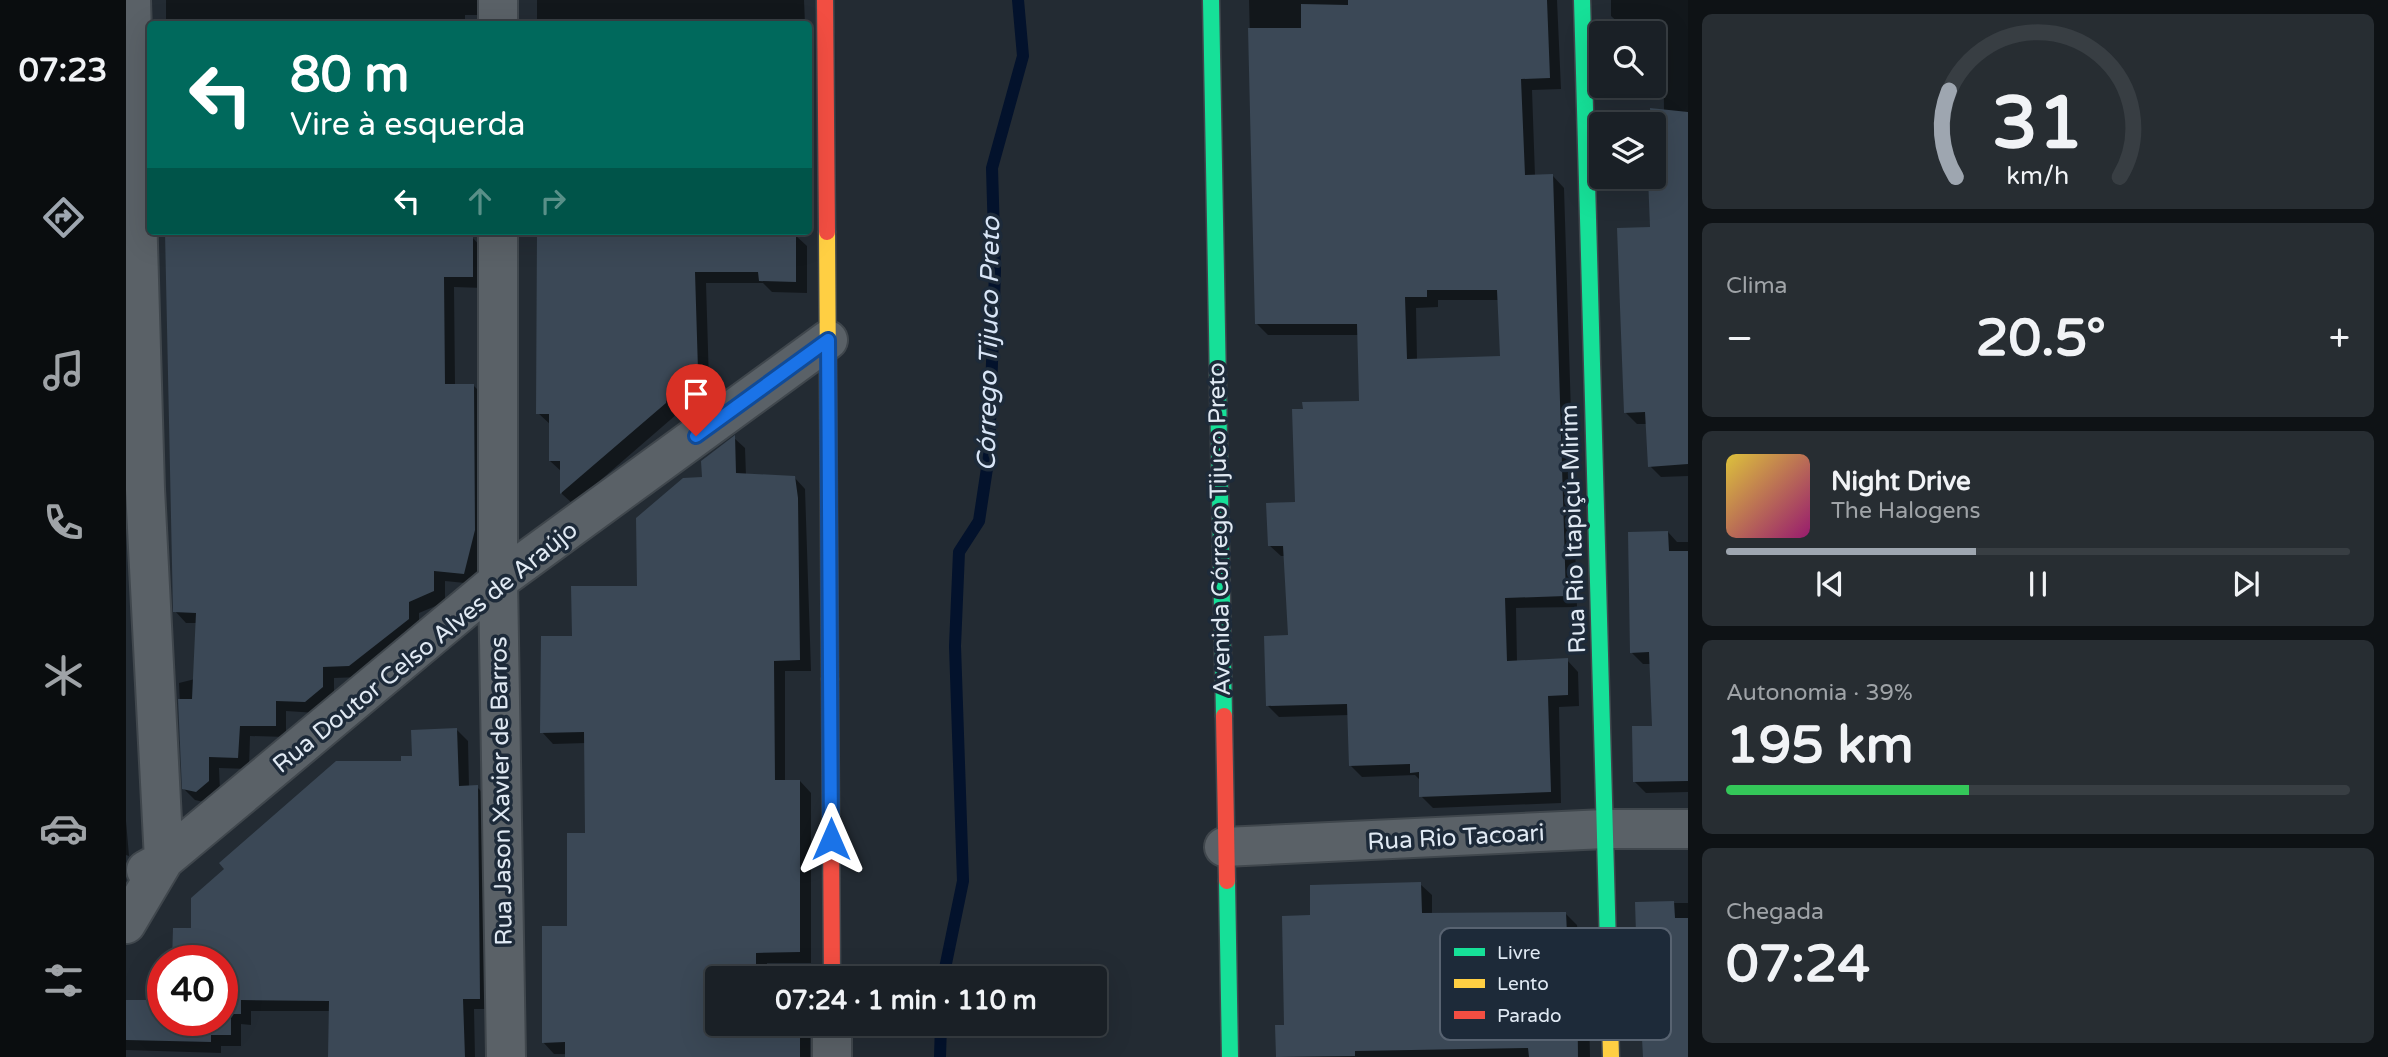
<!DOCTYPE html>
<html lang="pt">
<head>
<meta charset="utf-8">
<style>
  :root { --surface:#1a2026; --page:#272d32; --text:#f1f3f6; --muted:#9fa3a7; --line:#383e43; --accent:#9ea6b0 }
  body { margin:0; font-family:"Varela Round",sans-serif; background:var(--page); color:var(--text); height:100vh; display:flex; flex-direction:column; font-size:26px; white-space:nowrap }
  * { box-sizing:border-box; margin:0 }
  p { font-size:23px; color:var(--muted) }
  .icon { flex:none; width:38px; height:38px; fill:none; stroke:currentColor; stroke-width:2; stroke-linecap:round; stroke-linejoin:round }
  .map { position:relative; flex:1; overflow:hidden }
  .details { display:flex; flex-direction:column; gap:14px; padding:14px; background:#0e1215; width:700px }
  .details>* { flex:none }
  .guide { position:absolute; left:21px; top:21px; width:665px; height:214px; border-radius:7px; box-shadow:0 7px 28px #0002,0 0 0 2px var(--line); background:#00695c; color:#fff; overflow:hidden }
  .fabs { position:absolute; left:1463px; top:21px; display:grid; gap:14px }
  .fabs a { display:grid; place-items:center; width:77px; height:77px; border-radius:7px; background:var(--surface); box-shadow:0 7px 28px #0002,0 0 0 2px var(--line); font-size:35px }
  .speed { position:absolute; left:21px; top:945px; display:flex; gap:14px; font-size:35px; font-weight:700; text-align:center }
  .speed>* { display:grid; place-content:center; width:91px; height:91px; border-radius:50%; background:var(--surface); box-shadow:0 7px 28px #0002,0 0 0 2px var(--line); line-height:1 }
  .speed .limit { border:10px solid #d22; background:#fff; color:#111 }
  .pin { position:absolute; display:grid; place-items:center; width:60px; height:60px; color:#fff; margin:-72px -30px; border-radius:50% 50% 50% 0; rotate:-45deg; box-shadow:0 0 7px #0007 }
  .pin .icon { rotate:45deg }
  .me { position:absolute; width:77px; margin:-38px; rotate:0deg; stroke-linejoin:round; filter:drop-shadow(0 0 5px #0008) }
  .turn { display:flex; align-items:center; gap:24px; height:147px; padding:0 28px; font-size:32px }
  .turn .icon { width:91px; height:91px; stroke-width:2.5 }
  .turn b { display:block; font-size:49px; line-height:60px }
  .lanes { display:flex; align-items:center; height:66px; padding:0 28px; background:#0003; justify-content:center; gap:35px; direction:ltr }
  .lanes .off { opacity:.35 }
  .big { font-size:52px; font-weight:800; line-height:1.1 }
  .details .widget { flex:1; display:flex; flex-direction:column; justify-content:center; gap:10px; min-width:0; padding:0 24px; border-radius:10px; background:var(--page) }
  .details .dial { align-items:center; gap:0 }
  .dial svg { height:182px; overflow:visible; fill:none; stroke:var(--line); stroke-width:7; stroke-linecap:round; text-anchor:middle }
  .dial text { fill:var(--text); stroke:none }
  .song { display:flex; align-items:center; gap:21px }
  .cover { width:84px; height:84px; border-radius:10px; background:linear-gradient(135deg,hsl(50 70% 55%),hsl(320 70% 35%)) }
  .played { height:7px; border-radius:4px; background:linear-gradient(90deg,var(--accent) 40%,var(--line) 40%) }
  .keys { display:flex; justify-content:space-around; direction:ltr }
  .heat { display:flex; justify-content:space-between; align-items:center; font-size:38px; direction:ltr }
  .charge { height:10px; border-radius:5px; background:linear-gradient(90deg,#34c759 39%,var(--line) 0) }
  .trip { position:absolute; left:579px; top:966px; width:402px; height:70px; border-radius:7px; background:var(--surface); box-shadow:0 7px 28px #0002,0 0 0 2px var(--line); font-weight:800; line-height:70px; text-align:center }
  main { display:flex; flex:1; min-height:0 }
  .menu { display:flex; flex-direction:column; width:126px; justify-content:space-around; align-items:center; background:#0a0d0f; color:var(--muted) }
  .menu .icon { width:49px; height:49px }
  .menu .on { color:var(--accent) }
  .menu b { font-size:32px; color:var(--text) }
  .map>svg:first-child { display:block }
</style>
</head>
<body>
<main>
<nav class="menu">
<b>07:23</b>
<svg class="icon on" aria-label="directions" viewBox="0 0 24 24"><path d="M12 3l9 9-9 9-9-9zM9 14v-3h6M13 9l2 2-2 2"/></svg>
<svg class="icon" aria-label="music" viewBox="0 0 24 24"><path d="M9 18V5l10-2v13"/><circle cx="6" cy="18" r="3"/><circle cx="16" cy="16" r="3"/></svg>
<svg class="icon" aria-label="phone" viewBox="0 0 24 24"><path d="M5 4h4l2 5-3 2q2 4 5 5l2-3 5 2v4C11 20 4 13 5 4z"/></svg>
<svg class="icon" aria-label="climate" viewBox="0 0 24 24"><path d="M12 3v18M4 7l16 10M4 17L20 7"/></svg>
<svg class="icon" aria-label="car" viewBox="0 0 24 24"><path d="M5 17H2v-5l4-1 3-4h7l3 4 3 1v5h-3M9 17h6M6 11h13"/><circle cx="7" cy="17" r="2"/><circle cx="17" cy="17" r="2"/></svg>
<svg class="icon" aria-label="filters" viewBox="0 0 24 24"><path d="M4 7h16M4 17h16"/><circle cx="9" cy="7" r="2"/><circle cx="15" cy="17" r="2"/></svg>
</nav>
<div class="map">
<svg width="1562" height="1057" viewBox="0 0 1562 1057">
  <rect width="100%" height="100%" fill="#232b33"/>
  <path fill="#0007" fill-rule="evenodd" d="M 40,0 L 354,0 L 353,15 L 339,15 L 339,24 L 40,24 Z
    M 411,0 L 678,0 L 679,24 L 411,24 Z
    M 1123,0 L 1431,0 L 1435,89 L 1406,90 L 1409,176 L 1427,176 L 1438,188 L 1451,607 L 1390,608 L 1391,662 L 1441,660 L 1452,672 L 1453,706 L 1433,707 L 1435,803 L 1307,808 L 1295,796 L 1295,781 L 1289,775 L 1236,777 L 1225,766 L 1223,715 L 1153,717 L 1142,706 L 1164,637 L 1159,556 L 1155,556 L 1143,545 L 1235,402 L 1233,335 L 1142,335 L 1131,324 ZM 1312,300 L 1373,300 L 1375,358 L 1291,360 L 1290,308 L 1312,307 Z
    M 1485,0 L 1562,0 L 1562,476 L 1535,477 L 1524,466 L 1521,424 L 1511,424 L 1500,413 L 1525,229 L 1526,110 L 1538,111 L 1537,25 L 1497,27 L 1485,16 Z
    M 41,231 L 330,231 L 330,237 L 346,237 L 357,249 L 358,288 L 328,287 L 329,385 L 347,385 L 359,397 L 360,542 L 349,584 L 319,581 L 319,602 L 293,613 L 293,630 L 235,677 L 208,678 L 208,698 L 191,713 L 160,711 L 160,737 L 124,736 L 123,769 L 93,768 L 94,792 L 82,803 L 69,800 L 58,789 L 53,683 L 69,679 L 72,623 L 60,623 L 49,611 Z
    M 412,231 L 657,231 L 657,235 L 669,235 L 681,246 L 681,293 L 646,292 L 637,283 L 580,283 L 583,382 L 552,405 L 551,414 L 447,504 L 436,494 L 436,472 L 424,461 L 425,425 L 412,413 Z
    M 608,438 L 619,448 L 620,476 L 668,477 L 679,489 L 685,671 L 659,671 L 659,782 L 674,781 L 685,793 L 685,963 L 641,963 L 641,978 L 592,978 L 592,1024 L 673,1024 L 684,1035 L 684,1057 L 428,1054 L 417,1042 L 418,928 L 442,928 L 461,834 L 460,743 L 427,744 L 416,732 L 447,638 L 513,587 L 577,479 Z
    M 1542,532 L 1551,542 L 1562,542 L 1562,792 L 1520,793 L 1508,781 L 1528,727 L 1525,664 L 1517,664 L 1506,653 Z
    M 331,730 L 342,741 L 343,787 L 351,787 L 362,798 L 364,1009 L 348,1009 L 349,1057 L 205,1057 L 205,1011 L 125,1011 L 125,1025 L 115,1024 L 115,1046 L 95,1046 L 95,1053 L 0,1050 L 0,1002 L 37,1020 L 96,1020 L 96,961 L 67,929 L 277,762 Z
    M 0,821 L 3,856 L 0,855 Z
    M 1294,884 L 1306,895 L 1306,914 L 1440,914 L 1451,925 L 1452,936 L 1459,936 L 1471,947 L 1471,976 L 1462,976 L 1464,1057 L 1152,1057 L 1151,1027 L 1160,1027 L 1186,917 Z
    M 1511,903 L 1562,903 L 1562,1057 L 1518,1057 L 1513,970 L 1506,963 L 1512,936 Z"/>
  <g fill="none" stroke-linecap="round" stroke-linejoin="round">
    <path stroke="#03122c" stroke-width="12" d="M 817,978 L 837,881 L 829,646 L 833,552 L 853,521 L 863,455 L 869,270 L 866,168 L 897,56 L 892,0
      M 814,1057 L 815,1024"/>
  </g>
  <path fill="#3b4856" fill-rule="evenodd" d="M 1222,0 L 1421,0 L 1424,78 L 1395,79 L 1399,175 L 1427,174 L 1440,596 L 1379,598 L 1381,661 L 1442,658 L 1442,695 L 1422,696 L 1425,792 L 1293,797 L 1293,772 L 1284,773 L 1284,764 L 1223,766 L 1221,704 L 1140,706 L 1138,636 L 1162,635 L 1157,546 L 1142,546 L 1140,503 L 1169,502 L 1166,409 L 1177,409 L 1176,402 L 1233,401 L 1231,324 L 1129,324 L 1122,28 L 1175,28 L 1175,4 L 1222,5 ZM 1301,290 L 1371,290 L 1374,356 L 1281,359 L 1279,297 L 1301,297 Z
    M 1524,108 L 1562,112 L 1562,464 L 1522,467 L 1519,412 L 1498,413 L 1491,228 L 1524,227 L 1522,177 L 1528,177 L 1528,124 L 1525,124 Z
    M 223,231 L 223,234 L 347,236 L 347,277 L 318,277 L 319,384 L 348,384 L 349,530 L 338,574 L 308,571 L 308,591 L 283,602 L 283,619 L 223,666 L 197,667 L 197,687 L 179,702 L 150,701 L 150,726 L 114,726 L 112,758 L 83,757 L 83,781 L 70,792 L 56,789 L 52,699 L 66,699 L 70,613 L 47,612 L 39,232 Z
    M 411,231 L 670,233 L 670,282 L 633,281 L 632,272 L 569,272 L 572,370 L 541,393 L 540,403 L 434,494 L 434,461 L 423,461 L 423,414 L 410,414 Z
    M 609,435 L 610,473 L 669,476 L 672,498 L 674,660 L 648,661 L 649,780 L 674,780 L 674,952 L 630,953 L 630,978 L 592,978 L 592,1024 L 674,1024 L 674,1057 L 439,1057 L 439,1042 L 416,1043 L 416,926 L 441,926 L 441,833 L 459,833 L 458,732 L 414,733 L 415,636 L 446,636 L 445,586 L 511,586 L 510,518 L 557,478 L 576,477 L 575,461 Z
    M 1542,531 L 1543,551 L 1562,551 L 1562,781 L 1507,782 L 1506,726 L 1526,726 L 1523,652 L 1504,653 L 1502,532 Z
    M 331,728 L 333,786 L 352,785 L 354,999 L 337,999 L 339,1057 L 202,1057 L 203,1001 L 115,1000 L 115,1014 L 105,1014 L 105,1035 L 85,1035 L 85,1042 L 0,1040 L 0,1000 L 37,1000 L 37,1020 L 96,1020 L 96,961 L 46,961 L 47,928 L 65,928 L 65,898 L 98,869 L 93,863 L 210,761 L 275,761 L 275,756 L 286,756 L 285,730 Z
    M 1295,882 L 1296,913 L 1440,912 L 1441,934 L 1460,934 L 1461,965 L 1451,965 L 1452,1057 L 1403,1057 L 1402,1048 L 1229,1051 L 1229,1056 L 1150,1057 L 1149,1025 L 1158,1025 L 1156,916 L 1184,915 L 1184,885 Z
    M 1548,901 L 1549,918 L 1562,918 L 1562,1057 L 1517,1057 L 1512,963 L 1504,964 L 1504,934 L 1510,934 L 1509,902 Z"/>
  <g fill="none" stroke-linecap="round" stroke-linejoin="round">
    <g stroke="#40474d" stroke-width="42">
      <path id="street" d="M 372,0 L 372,24
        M 372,231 L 372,581 L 380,1057
        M 1098,847 L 1479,829 L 1562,829
        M 20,870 L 38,860 L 372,581 L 702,340
        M 0,924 L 38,860 L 19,489 L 5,0
        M 706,1024 L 706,1057"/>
    </g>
    <g stroke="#40474d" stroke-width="19">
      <path id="fast" d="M 1085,0 L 1098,716
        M 1456,0 L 1482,946
        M 1101,881 L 1104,1057"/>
    </g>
    <g stroke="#40474d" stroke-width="19">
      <path id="slow" d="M 701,232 L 704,679
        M 1482,946 L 1485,1057"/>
    </g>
    <g stroke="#40474d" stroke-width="19">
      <path id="jam" d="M 699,0 L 701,232
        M 704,679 L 706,978
        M 1098,716 L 1101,881"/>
    </g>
    <use href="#street" stroke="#5a6167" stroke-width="38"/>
    <use href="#fast" stroke="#16e098" stroke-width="16"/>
    <use href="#slow" stroke="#ffcf43" stroke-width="16"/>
    <use href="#jam" stroke="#f24e42" stroke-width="16"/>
  </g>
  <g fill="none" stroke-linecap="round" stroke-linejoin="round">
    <g stroke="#114b97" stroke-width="18">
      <path id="route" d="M 570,436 L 702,340 L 705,839"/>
    </g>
    <use href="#route" stroke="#1a73e8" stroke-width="12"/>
  </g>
  <g text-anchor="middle" stroke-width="7" stroke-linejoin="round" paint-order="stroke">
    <g font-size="24" fill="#e0e9f3" stroke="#1d2a39">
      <text transform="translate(1093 529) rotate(-91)" y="8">Avenida Córrego Tijuco Preto</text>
      <text transform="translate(1447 529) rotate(-92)" y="8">Rua Rio Itapiçú-Mirim</text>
      <text transform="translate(299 647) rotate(-39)" y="8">Rua Doutor Celso Alves de Araújo</text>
      <text transform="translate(375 791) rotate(-91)" y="8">Rua Jason Xavier de Barros</text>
      <text transform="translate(1330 837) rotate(-3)" y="8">Rua Rio Tacoari</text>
    </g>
    <g font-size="26" font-style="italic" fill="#d8e5f6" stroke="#1d2a39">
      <text transform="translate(862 344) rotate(-89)" y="9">Córrego Tijuco Preto</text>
    </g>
  </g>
  <rect x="1314" y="928" width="231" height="112" rx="10" fill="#1d2a39" stroke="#586371" stroke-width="2"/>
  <rect x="1328" y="948" width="31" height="8" fill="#16e098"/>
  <rect x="1328" y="979" width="31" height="9" fill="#ffcf43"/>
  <rect x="1328" y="1011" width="31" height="8" fill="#f24e42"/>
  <g font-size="19" fill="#e0e9f3">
    <text x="1371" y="959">Livre</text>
    <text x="1371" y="990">Lento</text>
    <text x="1371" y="1022">Parado</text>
  </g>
</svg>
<div class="fabs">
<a><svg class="icon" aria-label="search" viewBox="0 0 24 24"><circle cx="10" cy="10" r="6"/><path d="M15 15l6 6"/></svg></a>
<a><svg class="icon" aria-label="layers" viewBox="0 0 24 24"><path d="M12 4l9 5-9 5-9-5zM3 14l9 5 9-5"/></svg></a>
</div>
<div class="speed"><div class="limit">40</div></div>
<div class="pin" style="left:570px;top:436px;background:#d93025"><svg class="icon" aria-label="arrive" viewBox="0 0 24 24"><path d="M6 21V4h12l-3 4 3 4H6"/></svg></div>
<svg class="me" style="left:705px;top:839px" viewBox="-20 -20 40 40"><path d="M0-17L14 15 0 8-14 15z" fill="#1a73e8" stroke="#fff" stroke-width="4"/></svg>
<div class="trip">07:24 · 1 min · 110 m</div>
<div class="guide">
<div class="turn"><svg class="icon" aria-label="left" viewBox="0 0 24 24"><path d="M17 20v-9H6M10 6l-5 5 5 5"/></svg><div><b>80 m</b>Vire à esquerda</div></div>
<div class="lanes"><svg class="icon" aria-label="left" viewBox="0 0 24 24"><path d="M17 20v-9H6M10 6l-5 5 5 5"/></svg><svg class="icon off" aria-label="ahead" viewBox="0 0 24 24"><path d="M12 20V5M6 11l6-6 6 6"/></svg><svg class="icon off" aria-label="right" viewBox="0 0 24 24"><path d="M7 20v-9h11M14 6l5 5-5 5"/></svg></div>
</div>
</div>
<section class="details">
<div class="widget dial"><svg viewBox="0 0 100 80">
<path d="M14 69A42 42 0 1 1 86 69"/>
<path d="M14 69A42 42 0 0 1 11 31" stroke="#9ea6b0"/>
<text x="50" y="56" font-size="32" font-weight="700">31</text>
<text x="50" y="72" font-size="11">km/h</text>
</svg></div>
<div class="widget"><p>Clima</p>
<div class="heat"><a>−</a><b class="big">20.5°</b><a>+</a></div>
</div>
<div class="widget">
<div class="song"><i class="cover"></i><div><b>Night Drive</b><p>The Halogens</p></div></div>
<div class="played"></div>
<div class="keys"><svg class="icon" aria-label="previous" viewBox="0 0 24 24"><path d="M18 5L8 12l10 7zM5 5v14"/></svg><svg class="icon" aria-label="pause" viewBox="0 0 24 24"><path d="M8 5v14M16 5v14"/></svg><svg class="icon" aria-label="next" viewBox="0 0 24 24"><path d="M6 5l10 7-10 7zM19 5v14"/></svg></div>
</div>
<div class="widget"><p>Autonomia · 39%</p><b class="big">195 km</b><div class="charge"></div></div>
<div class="widget"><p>Chegada</p><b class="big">07:24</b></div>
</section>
</main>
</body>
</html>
